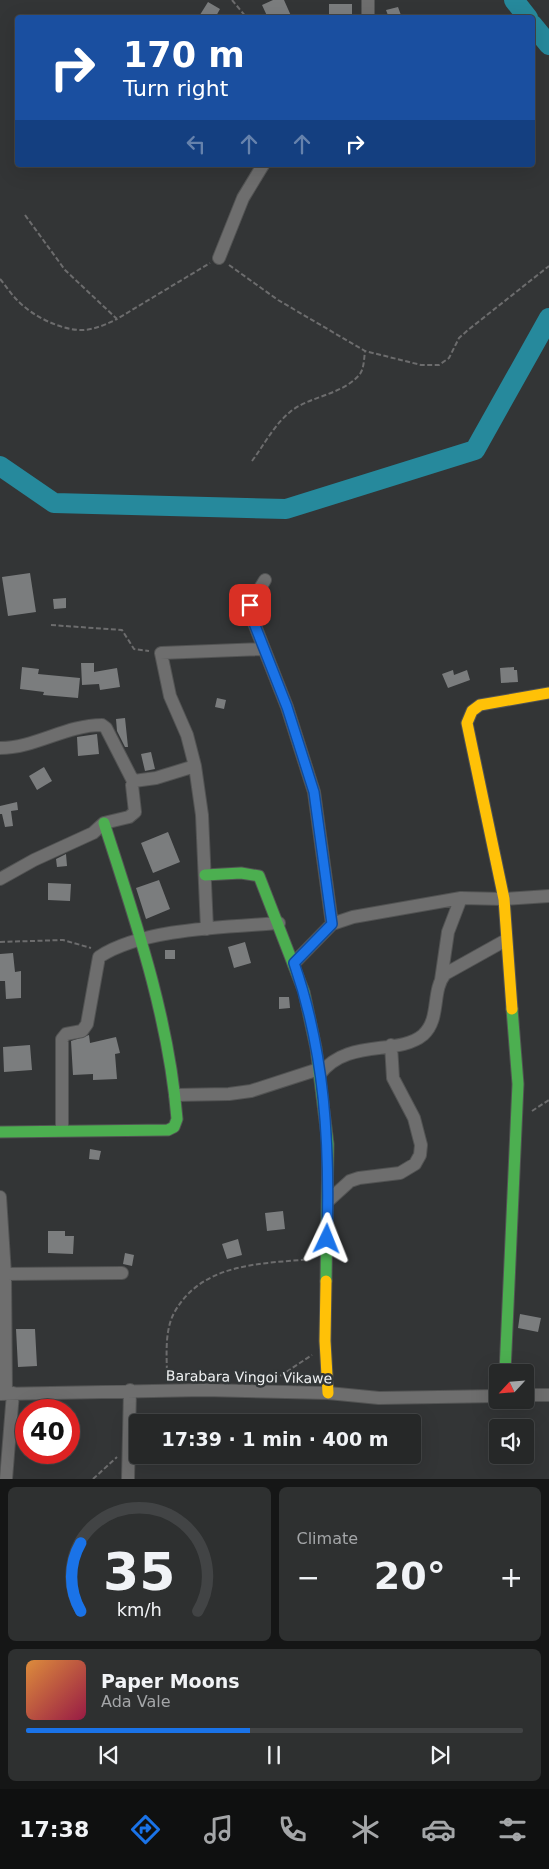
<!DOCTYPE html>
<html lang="en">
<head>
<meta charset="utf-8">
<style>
  :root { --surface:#262828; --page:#2e3030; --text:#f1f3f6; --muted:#a4a6a8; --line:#424445; --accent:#1a73e8 }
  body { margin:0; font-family:"DejaVu Sans",sans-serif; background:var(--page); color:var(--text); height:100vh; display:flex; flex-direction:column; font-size:19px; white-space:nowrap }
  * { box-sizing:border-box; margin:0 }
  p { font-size:16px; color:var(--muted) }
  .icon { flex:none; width:28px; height:28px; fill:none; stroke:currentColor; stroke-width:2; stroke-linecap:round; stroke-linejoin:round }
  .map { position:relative; height:1479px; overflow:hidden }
  .drawer { display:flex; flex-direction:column; gap:8px; padding:8px; background:#151616; flex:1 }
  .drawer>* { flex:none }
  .hud { position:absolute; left:15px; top:15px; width:520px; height:152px; border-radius:5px; box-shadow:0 5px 20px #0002,0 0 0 1px var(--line); background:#1a4fa0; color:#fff; overflow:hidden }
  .needle { width:32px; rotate:244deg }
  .controls { position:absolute; left:489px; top:1364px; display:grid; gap:10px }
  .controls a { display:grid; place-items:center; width:45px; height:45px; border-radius:5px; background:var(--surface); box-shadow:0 5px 20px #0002,0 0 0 1px var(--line); font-size:25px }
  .speed { position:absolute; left:15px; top:1399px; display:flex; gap:10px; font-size:25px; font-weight:700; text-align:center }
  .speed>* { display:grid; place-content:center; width:65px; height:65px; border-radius:50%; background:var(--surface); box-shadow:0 5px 20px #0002,0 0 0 1px var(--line); line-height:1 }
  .speed .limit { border:8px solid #d22; background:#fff; color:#111 }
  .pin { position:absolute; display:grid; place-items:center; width:42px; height:42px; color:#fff; margin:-21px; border-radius:10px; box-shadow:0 2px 8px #0006 }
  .me { position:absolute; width:55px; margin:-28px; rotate:2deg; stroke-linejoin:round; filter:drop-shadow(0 0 4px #0008) }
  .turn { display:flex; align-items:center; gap:18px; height:105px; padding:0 25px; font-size:22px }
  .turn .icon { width:65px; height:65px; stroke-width:2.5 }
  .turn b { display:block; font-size:35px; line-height:42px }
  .lanes { display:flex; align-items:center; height:48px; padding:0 25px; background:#0003; justify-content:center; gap:25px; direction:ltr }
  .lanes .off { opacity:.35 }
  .big { font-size:38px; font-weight:700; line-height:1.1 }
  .drawer .card { flex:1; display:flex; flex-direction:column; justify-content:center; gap:8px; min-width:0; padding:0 18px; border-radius:8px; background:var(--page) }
  .drawer .dial { align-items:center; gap:0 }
  .dial svg { height:130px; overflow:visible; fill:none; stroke:var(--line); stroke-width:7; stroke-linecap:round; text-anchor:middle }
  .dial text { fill:var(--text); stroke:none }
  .song { display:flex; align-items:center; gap:15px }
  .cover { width:60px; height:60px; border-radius:8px; background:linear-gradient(135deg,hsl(30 70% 55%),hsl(340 70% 35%)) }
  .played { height:5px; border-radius:2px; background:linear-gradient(90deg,var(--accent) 45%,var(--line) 45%) }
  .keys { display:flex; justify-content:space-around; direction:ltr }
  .heat { display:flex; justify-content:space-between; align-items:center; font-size:28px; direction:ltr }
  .drawer .tiles { flex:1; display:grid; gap:8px; grid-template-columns:1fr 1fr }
  .card:last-child { grid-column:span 2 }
  .trip { position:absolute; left:129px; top:1414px; width:292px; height:50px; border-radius:5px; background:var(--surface); box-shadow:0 5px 20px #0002,0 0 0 1px var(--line); font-weight:700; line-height:50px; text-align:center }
  .tab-bar { display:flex; height:80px; justify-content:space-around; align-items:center; background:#0f1010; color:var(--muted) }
  .tab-bar .icon { width:35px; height:35px }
  .tab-bar .current { color:var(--accent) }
  .tab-bar b { font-size:22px; color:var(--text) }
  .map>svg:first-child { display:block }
</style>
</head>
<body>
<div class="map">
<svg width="549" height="1479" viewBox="0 0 549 1479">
  <rect width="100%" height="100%" fill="#333536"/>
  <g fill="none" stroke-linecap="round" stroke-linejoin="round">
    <path stroke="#26899c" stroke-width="20" d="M 514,0 L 528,18
      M 532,24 L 549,45
      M 0,466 L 54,503 L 286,509 L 475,450 L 549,318"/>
  </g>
  <path fill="#7b7d7e" d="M 273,0 L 284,0 L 292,18 L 268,18 L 262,5 Z
    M 208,2 L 220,9 L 215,18 L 198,18 Z
    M 329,4 L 352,4 L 352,18 L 329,18 Z
    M 398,7 L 402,18 L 389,18 L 386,10 Z
    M 30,573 L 36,612 L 8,616 L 2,577 Z
    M 66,598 L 66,608 L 54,609 L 53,599 Z
    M 81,663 L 94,663 L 94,672 L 117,668 L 120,687 L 100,690 L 99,684 L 82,685 Z
    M 22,667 L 39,669 L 38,674 L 80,678 L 78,698 L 43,695 L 44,692 L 20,689 Z
    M 514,667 L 514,670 L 517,670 L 518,682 L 501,683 L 500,668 Z
    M 453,670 L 454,675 L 467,670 L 470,680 L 448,688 L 442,674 Z
    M 217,698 L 226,700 L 224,709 L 215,707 Z
    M 125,718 L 128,747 L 125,747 L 117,731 L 116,719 Z
    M 97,734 L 99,754 L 78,756 L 77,737 Z
    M 151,752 L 155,769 L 145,771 L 141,754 Z
    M 44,767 L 52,781 L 37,790 L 29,776 Z
    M 17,802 L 18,810 L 11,811 L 13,826 L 5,827 L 2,814 L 0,814 L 0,806 Z
    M 168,832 L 180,862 L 153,873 L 141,843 Z
    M 66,854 L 67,866 L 57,867 L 56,859 Z
    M 159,880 L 170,909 L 146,919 L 136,888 Z
    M 48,883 L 71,884 L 70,901 L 48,900 Z
    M 245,942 L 251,963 L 234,968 L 228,947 Z
    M 165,950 L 175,950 L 175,959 L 165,959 Z
    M 13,953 L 15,972 L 21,971 L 21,998 L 6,999 L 5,981 L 0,981 L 0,954 Z
    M 279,997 L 289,997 L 290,1008 L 279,1009 Z
    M 89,1035 L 90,1043 L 116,1037 L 120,1053 L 115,1054 L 117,1079 L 93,1080 L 93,1074 L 73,1075 L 71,1041 Z
    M 30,1045 L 32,1070 L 4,1072 L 3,1047 Z
    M 90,1149 L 101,1151 L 99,1160 L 89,1159 Z
    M 283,1211 L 285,1229 L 267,1231 L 265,1213 Z
    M 48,1231 L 65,1231 L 65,1236 L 74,1236 L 73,1254 L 48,1253 Z
    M 238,1239 L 242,1255 L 227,1259 L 222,1244 Z
    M 125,1253 L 134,1255 L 132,1266 L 123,1264 Z
    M 520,1314 L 541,1318 L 538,1332 L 518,1328 Z
    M 16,1329 L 35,1329 L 37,1366 L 18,1367 Z"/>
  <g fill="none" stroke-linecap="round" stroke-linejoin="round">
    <g stroke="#525353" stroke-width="14">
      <path id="street" d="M 368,0 L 368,18
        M 219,258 L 243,198 L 263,165
        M 265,580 L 250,605 L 252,618 L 287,707 L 314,792 L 332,924
        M 0,748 C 35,748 66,725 102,725 L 106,728 L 133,781
        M 0,879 L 34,860 L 93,833 L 104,823 L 129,817 L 135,812 L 132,785 L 134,781 L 156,778 L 195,766
        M 207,929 L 202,815 L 195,766 L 187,735 L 170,696 L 161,653 L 263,649
        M 294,963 L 332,924 L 353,917 L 461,898 L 504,899 L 549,896
        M 441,980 L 448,932 L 461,898
        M 320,1074 C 347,1038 398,1056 423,1035 C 441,1019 431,991 445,974 L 506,940
        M 175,1095 L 229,1094 L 251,1091 L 319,1069
        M 62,1130 L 62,1039 L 66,1034 L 82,1031 L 87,1024 L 99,957 C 142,928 228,927 279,923
        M 0,1197 L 5,1274 L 6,1394
        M 328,1201 L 350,1181 L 359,1178 L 400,1173 L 415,1164 L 420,1155 L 421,1145 L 414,1118 L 393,1078 L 391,1045
        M 5,1274 L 122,1273
        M 0,1394 L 204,1390 L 328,1393 L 379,1398 L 498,1396
        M 525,1395 L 549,1395
        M 6,1479 L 13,1393
        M 128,1479 L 130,1390"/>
    </g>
    <g stroke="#525353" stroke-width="13">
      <path id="fast" d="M 205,875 L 241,873 L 259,876 L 304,992 L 316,1048 L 328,1144 L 326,1281
        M 0,1132 L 168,1130 L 174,1127 L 177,1119 C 169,1018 135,919 104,823
        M 505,1372 L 518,1084 L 512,1009"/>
    </g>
    <g stroke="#525353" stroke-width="13">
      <path id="slow" d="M 512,1009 L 504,899 L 467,723 L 472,711 L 480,705 L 549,693
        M 326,1281 L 325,1341 L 328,1393"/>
    </g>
    <path stroke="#6c6c6d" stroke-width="2" stroke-dasharray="5 2.5" stroke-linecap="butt" d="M 232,0 L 247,18
      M 25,215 L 65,270 L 117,319 L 210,263
      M 229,265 L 278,300 L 365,351 L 421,365 L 439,365 L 449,358 L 459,338 L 468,330 L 549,266
      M 0,279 C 6,286 11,294 17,300 C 32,316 62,331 84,330 C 96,329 107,324 117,319
      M 252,461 C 264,445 274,425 290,412 C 309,396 343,395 360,374 C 364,368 364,359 365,351
      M 51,625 L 122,630 L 134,649 L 149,651
      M 0,942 L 63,940 L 91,948
      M 532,1111 L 549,1100
      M 167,1378 C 167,1358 164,1332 174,1313 C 202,1262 262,1264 311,1259
      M 274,1380 L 312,1355
      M 93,1479 L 117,1457"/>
    <use href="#street" stroke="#6e6e6e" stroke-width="12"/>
    <use href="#fast" stroke="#4caf50" stroke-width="11"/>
    <use href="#slow" stroke="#ffc107" stroke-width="11"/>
  </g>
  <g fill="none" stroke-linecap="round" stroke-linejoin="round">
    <g stroke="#114b97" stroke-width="12">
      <path id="route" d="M 250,605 L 252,618 L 287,707 L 314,792 L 332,924 L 294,963 C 325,1052 330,1145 327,1239"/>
    </g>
    <use href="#route" stroke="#1a73e8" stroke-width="9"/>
  </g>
  <g text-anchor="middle" stroke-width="5" stroke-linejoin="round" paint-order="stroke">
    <g font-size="14" fill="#eff1f2" stroke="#323637">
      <text transform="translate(249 1377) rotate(1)" y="5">Barabara Vingoi Vikawe</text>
    </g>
  </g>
</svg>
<div class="controls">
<a><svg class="needle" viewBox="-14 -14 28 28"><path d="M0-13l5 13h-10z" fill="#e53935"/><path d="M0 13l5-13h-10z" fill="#a4a6a8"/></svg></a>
<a><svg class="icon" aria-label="sound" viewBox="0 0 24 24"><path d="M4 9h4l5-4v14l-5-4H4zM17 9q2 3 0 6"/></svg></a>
</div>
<div class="speed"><div class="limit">40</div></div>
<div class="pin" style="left:250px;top:605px;background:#d93025"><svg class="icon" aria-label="arrive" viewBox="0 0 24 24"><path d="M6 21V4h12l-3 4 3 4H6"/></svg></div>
<svg class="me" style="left:327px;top:1239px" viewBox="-20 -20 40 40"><path d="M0-17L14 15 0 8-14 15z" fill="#1a73e8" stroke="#fff" stroke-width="4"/></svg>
<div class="trip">17:39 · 1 min · 400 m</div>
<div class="hud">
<div class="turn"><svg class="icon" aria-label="right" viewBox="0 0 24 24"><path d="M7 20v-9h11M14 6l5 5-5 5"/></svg><div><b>170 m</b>Turn right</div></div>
<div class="lanes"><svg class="icon off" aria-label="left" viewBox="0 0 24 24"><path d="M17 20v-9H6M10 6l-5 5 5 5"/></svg><svg class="icon off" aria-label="ahead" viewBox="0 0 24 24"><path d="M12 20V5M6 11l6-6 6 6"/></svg><svg class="icon off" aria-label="ahead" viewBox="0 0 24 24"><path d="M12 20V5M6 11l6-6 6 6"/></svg><svg class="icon" aria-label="right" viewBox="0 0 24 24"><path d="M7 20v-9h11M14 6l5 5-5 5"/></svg></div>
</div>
</div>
<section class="drawer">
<div class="tiles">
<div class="card dial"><svg viewBox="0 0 100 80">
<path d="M14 69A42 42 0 1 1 86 69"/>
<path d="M14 69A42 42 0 0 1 14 27" stroke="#1a73e8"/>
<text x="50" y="56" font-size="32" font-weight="700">35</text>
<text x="50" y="72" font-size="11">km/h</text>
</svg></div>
<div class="card"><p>Climate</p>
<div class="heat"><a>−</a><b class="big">20°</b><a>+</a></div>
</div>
<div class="card">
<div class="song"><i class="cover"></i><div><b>Paper Moons</b><p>Ada Vale</p></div></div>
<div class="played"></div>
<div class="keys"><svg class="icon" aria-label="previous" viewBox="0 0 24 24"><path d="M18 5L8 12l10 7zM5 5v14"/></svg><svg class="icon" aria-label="pause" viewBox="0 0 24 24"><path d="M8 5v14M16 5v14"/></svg><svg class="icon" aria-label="next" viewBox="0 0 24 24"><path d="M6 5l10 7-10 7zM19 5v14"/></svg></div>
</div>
</div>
</section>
<nav class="tab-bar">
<b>17:38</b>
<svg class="icon current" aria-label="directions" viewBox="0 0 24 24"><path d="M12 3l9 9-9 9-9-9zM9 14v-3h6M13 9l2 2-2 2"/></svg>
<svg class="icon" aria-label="music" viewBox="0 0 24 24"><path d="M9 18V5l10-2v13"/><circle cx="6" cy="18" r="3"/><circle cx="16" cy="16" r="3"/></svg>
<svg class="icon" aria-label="phone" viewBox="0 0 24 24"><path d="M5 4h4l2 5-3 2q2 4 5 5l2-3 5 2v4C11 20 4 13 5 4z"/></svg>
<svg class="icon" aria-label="climate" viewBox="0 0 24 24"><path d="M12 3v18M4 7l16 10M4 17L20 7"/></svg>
<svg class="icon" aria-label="car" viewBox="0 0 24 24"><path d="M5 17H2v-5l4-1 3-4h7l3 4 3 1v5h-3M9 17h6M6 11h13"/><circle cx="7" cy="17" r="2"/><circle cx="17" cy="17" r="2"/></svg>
<svg class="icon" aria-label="filters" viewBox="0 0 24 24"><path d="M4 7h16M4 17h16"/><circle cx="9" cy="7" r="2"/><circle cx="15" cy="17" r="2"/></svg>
</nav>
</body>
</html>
